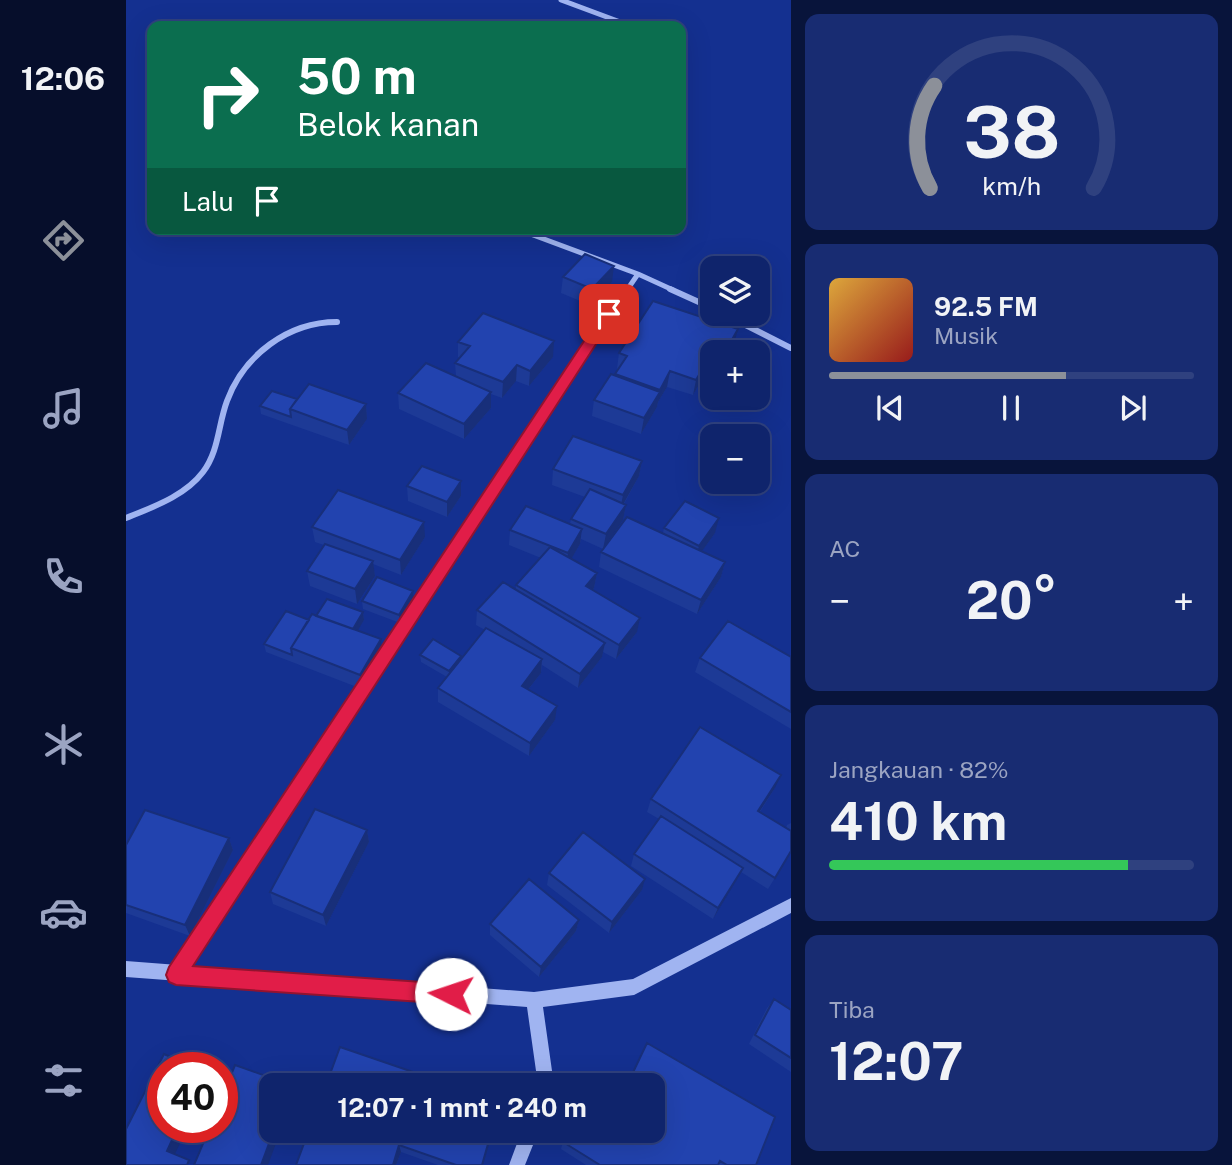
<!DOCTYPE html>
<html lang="id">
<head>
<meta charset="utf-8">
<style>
  :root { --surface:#0f246c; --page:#182c72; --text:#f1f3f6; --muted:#9ba4c2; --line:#2f417f; --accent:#8c9099 }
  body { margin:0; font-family:"Public Sans",sans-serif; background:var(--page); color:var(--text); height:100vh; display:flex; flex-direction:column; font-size:26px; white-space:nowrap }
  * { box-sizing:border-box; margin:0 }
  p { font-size:23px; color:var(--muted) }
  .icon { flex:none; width:38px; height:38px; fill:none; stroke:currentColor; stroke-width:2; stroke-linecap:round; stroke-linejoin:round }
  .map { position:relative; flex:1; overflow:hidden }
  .drawer { display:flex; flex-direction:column; gap:14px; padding:14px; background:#08143b; width:441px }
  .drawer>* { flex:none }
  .guide { position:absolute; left:21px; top:21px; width:539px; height:214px; border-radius:14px; box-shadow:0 7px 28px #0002,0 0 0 2px var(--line); background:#0b6e4f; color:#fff; overflow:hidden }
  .tools { position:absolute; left:574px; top:256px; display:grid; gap:14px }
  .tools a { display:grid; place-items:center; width:70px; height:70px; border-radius:14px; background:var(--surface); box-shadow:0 7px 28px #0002,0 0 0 2px var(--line); font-size:35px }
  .speed { position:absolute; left:21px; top:1052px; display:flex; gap:14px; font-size:35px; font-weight:700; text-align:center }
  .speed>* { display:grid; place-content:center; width:91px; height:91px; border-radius:50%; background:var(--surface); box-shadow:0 7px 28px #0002,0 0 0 2px var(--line); line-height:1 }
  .speed .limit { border:10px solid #d22; background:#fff; color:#111 }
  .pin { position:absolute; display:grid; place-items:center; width:60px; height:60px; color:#fff; margin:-30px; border-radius:14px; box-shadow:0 4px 10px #0006 }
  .me { position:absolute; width:77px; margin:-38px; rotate:274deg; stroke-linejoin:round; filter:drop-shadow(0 0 5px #0008) }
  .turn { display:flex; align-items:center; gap:24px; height:147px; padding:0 35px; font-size:32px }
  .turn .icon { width:91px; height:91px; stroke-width:2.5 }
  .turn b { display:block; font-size:49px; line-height:60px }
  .then { display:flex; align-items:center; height:66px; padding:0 35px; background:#0003; gap:14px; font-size:26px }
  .big { font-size:52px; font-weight:700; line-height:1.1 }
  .drawer .widget { flex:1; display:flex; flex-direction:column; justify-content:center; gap:10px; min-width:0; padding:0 24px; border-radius:14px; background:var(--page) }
  .drawer .dial { align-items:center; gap:0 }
  .dial svg { height:182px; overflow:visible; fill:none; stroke:var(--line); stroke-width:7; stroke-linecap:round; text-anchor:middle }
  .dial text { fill:var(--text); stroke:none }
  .song { display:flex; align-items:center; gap:21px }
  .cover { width:84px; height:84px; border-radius:10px; background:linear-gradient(135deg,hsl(40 70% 55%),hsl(0 70% 35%)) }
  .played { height:7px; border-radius:4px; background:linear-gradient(90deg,var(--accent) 65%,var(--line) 65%) }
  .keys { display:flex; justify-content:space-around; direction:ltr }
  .heat { display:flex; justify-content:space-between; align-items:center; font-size:38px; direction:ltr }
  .charge { height:10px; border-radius:5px; background:linear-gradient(90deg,#34c759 82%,var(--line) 0) }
  .trip { position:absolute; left:133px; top:1073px; width:406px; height:70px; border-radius:14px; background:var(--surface); box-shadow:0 7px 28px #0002,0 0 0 2px var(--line); font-weight:700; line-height:70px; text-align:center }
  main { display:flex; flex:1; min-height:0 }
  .dock { display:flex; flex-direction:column; width:126px; justify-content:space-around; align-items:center; background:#060e2b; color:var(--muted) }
  .dock .icon { width:49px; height:49px }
  .dock .selected { color:var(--accent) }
  .dock b { font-size:32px; color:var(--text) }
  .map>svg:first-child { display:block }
</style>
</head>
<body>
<main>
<nav class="dock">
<b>12:06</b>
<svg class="icon selected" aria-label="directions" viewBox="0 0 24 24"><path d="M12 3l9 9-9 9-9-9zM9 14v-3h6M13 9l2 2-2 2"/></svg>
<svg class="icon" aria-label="music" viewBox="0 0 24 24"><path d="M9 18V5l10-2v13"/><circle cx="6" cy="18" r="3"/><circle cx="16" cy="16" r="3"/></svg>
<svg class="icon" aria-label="phone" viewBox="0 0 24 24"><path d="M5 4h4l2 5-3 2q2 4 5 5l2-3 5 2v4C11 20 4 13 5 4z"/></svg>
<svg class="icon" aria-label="climate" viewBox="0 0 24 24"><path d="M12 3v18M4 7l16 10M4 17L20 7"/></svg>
<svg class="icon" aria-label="car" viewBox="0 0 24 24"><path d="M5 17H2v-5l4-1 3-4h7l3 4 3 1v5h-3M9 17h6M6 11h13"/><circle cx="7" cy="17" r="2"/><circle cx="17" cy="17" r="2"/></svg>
<svg class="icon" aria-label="filters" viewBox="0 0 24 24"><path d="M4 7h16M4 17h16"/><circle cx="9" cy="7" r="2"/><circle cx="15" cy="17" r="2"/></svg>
</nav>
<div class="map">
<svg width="665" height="1165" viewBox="0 0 665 1165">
  <rect width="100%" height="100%" fill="#143090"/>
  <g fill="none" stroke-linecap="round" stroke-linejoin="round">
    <path stroke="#a0b4f1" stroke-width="5" d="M 435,0 L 505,26
      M 391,229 L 512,274
      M 501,290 L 512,274 L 547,290"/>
    <path stroke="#a0b4f1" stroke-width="6" d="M 544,289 L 586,308
      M 596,313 L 665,348
      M 0,518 C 27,507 59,496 77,472 C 93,451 92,425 101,401 C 118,355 162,322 211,322
      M 251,669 L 502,289"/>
    <path stroke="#a0b4f1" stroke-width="9" d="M 52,971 L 252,668"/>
    <path fill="#a0b4f1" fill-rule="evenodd" d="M 665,898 L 665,913 L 508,995 L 417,1007 L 428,1085 L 412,1085 L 401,1007 L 0,977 L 0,961 L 408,992 L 507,979 Z
      M 396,1130 L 413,1130 L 399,1165 L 383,1165 Z"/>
  </g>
  <path fill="#1d3a96" d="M 437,277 L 486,282 L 464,305 L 435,293 Z
    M 332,342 L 427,357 L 403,386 L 390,381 L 376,398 L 365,394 L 365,408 L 338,439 L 273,409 L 272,393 L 330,376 L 329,363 L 334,358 L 332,357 Z
    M 608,344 L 604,352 L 586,352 L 586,368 L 583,367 L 567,395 L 541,387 L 532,402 L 531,407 L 515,434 L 466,416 L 468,400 L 489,376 L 492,370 L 491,369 L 493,353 Z
    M 171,399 L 240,404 L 241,419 L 223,445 L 135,414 L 134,406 Z
    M 516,461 L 513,476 L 498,504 L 500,505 L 497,520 L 477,549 L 455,539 L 454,544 L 445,559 L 471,573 L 468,588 L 466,590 L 511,632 L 490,659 L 477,652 L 476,657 L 452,688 L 416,665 L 415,673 L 402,690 L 429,720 L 403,756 L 312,702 L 312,688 L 321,677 L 295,662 L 294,655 L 335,659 L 359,630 L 350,625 L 351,610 L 390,590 L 390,585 L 415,558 L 383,545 L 384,530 L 444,524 L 445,519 L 459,497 L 426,485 L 427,469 Z
    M 281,486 L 335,496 L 321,517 L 282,501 Z
    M 186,527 L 299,537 L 275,575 L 247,564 L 249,576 L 231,604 L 184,586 L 181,571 L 198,545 L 189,542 Z
    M 538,528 L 589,533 L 576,551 L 599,562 L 595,577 L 571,614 L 473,567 L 475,552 L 537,533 Z
    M 287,591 L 288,598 L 274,623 L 237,609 L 236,601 Z
    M 237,612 L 238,620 L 231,631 L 256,654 L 236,689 L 140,652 L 138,644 L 190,616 Z
    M 665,657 L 665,729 L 569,672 L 574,658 Z
    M 649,788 L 634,812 L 660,828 L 661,825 L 665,823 L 665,852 L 642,889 L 615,872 L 587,919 L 505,866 L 508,854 L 533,819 L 521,812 L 525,799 Z
    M 241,830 L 243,842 L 200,926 L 147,904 L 144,892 Z
    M 103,838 L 107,850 L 64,936 L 0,913 L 0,845 Z
    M 423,873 L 516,890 L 483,933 L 421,885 Z
    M 453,920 L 450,931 L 413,977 L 364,935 L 364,924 Z
    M 648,999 L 665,1010 L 665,1072 L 623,1044 L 641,1008 Z
    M 183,1130 L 367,1130 L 357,1165 L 312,1165 L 275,1152 L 270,1165 L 170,1165 Z
    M 437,1142 L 630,1165 L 460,1165 L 435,1149 Z"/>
  <path fill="#182f7a" d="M 488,266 L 486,282 L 464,305 L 466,289 Z
    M 612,329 L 608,344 L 604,352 L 599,352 Z
    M 428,341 L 427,357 L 403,386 L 404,371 Z
    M 587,351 L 583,367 L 567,395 L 570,380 Z
    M 391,365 L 390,381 L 376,398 L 377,382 Z
    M 544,371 L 541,387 L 532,402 L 531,407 L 515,434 L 518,418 L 533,395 L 534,390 Z
    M 365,392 L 365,408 L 338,439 L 338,424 Z
    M 240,404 L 241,419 L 223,445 L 221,430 Z
    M 516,461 L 513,476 L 494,510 L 497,495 Z
    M 335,481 L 335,496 L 321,517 L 321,502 Z
    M 500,505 L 497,520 L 477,549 L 480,534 Z
    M 593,518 L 589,533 L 569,561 L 573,546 Z
    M 298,522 L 299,537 L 275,575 L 274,560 Z
    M 456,529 L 454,544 L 440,568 L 442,553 Z
    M 247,561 L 249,576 L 231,604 L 229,589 Z
    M 599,562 L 595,577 L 571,614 L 575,600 Z
    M 471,573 L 468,588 L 458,601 L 460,586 Z
    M 287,591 L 288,598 L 274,623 L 273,615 Z
    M 237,612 L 238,620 L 225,642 L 224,635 Z
    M 514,618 L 511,632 L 490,659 L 493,645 Z
    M 255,639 L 256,654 L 236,689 L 234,675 Z
    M 479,643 L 476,657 L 452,688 L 454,674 Z
    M 335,656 L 335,663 L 323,679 L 323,671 Z
    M 416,659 L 415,673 L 394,700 L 396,686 Z
    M 431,706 L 429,720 L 403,756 L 404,743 Z
    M 655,775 L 649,788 L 626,823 L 632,811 Z
    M 241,830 L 243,842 L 200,926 L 197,915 Z
    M 103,838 L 107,850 L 64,936 L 59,925 Z
    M 617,868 L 611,879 L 587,919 L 592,908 Z
    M 519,879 L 516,890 L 483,933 L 486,922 Z
    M 453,920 L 450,931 L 413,977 L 415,967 Z
    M 52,1127 L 62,1127 L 47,1158 L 41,1151 Z
    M 148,1130 L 155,1130 L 142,1165 L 135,1165 Z
    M 366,1130 L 367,1130 L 357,1165 L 356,1165 Z
    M 273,1145 L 275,1152 L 270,1165 L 267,1165 Z"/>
  <path fill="#2243af" stroke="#182f7a" stroke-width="2" d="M 459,254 L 488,266 L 466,289 L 437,277 Z
    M 527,301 L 612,329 L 599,352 L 587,351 L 570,380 L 544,371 L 534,390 L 489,374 L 501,356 L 493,353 Z
    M 357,313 L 428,341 L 404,371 L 391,365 L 377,382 L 329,363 L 344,346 L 332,342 Z
    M 300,363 L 365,392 L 338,424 L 272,393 Z
    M 485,374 L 534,392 L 518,418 L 468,400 Z
    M 183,384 L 240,404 L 221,430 L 164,409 Z
    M 146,391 L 171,399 L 164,409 L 165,417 L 134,406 Z
    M 447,436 L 516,461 L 497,495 L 427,469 Z
    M 296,466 L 335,481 L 321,502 L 281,486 Z
    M 464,489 L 500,505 L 480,534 L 445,519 Z
    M 212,490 L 298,522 L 274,560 L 186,527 Z
    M 559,501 L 593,518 L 573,546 L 538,528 Z
    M 400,506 L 456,529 L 442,553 L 384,530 Z
    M 501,517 L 599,562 L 575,600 L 475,552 Z
    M 199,544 L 247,561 L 229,589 L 181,571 Z
    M 424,547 L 471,573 L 460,586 L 514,618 L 493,645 L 390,585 Z
    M 251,577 L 287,591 L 273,615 L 236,601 Z
    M 377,582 L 479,643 L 454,674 L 351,610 Z
    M 201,599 L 237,612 L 227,629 L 190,616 Z
    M 160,611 L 183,620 L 165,648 L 166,655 L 138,644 Z
    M 186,614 L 255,639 L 234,675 L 165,648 Z
    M 602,621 L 665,657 L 665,712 L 574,658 Z
    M 360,628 L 416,659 L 396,686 L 431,706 L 404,743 L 312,688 Z
    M 307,639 L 335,656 L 323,671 L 294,655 Z
    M 574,727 L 655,775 L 632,811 L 665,831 L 665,851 L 649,878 L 525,799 Z
    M 189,809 L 241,830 L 197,915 L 144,892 Z
    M 19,810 L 103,838 L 59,925 L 0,905 L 0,845 Z
    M 535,816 L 617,868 L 592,908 L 508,854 Z
    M 457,832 L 519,879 L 486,922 L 423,873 Z
    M 403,879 L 453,920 L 415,967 L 364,924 Z
    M 648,999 L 665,1010 L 665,1058 L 629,1035 Z
    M 521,1043 L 649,1117 L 630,1165 L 601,1165 L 594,1161 L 592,1165 L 474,1165 L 437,1142 L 443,1130 L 527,1130 L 527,1085 L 501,1085 Z
    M 214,1047 L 325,1085 L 200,1085 Z
    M 38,1054 L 69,1068 L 37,1068 L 37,1127 L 52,1127 L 41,1151 L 63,1160 L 61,1165 L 0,1165 L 0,1129 Z
    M 109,1065 L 165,1085 L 145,1085 L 145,1130 L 148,1130 L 135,1165 L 68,1165 L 84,1127 L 96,1127 L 96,1097 Z
    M 183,1130 L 366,1130 L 356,1165 L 330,1165 L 273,1145 L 267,1165 L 170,1165 Z"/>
  <path fill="#e11d48" stroke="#92132f" stroke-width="2" d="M 483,310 L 487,311 L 487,318 L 67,966 L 325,984 L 332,987 L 335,994 L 332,1001 L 325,1004 L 50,985 L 43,982 L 40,975 L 43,967 L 478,311 Z"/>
</svg>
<div class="tools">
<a><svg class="icon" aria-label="layers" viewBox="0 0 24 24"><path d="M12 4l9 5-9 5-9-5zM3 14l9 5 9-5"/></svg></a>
<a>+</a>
<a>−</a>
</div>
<div class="speed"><div class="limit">40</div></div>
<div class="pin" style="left:483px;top:314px;background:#d93025"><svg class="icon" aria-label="arrive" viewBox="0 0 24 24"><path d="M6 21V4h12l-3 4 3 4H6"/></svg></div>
<svg class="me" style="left:325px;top:994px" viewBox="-20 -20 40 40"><circle r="19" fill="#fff"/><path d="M0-13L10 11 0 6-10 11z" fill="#e11d48"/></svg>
<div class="trip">12:07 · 1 mnt · 240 m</div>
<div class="guide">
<div class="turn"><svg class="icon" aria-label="right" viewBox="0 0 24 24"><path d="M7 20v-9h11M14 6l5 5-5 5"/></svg><div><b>50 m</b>Belok kanan</div></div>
<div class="then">Lalu<svg class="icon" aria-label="arrive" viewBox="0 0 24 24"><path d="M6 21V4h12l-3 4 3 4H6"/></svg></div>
</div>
</div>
<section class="drawer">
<div class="widget dial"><svg viewBox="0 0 100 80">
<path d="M14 69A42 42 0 1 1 86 69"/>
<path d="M14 69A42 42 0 0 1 16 24" stroke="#8c9099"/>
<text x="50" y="56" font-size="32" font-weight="700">38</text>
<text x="50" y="72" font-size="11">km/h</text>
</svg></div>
<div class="widget">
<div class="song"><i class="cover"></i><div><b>92.5 FM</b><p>Musik</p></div></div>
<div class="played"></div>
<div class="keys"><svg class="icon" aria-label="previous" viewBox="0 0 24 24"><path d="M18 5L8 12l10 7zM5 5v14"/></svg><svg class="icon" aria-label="pause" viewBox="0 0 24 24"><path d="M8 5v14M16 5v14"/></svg><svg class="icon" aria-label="next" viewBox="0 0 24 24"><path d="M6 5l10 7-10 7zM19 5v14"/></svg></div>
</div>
<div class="widget"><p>AC</p>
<div class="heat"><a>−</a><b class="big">20°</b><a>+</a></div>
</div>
<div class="widget"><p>Jangkauan · 82%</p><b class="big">410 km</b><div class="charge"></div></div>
<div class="widget"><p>Tiba</p><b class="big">12:07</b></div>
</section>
</main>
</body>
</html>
